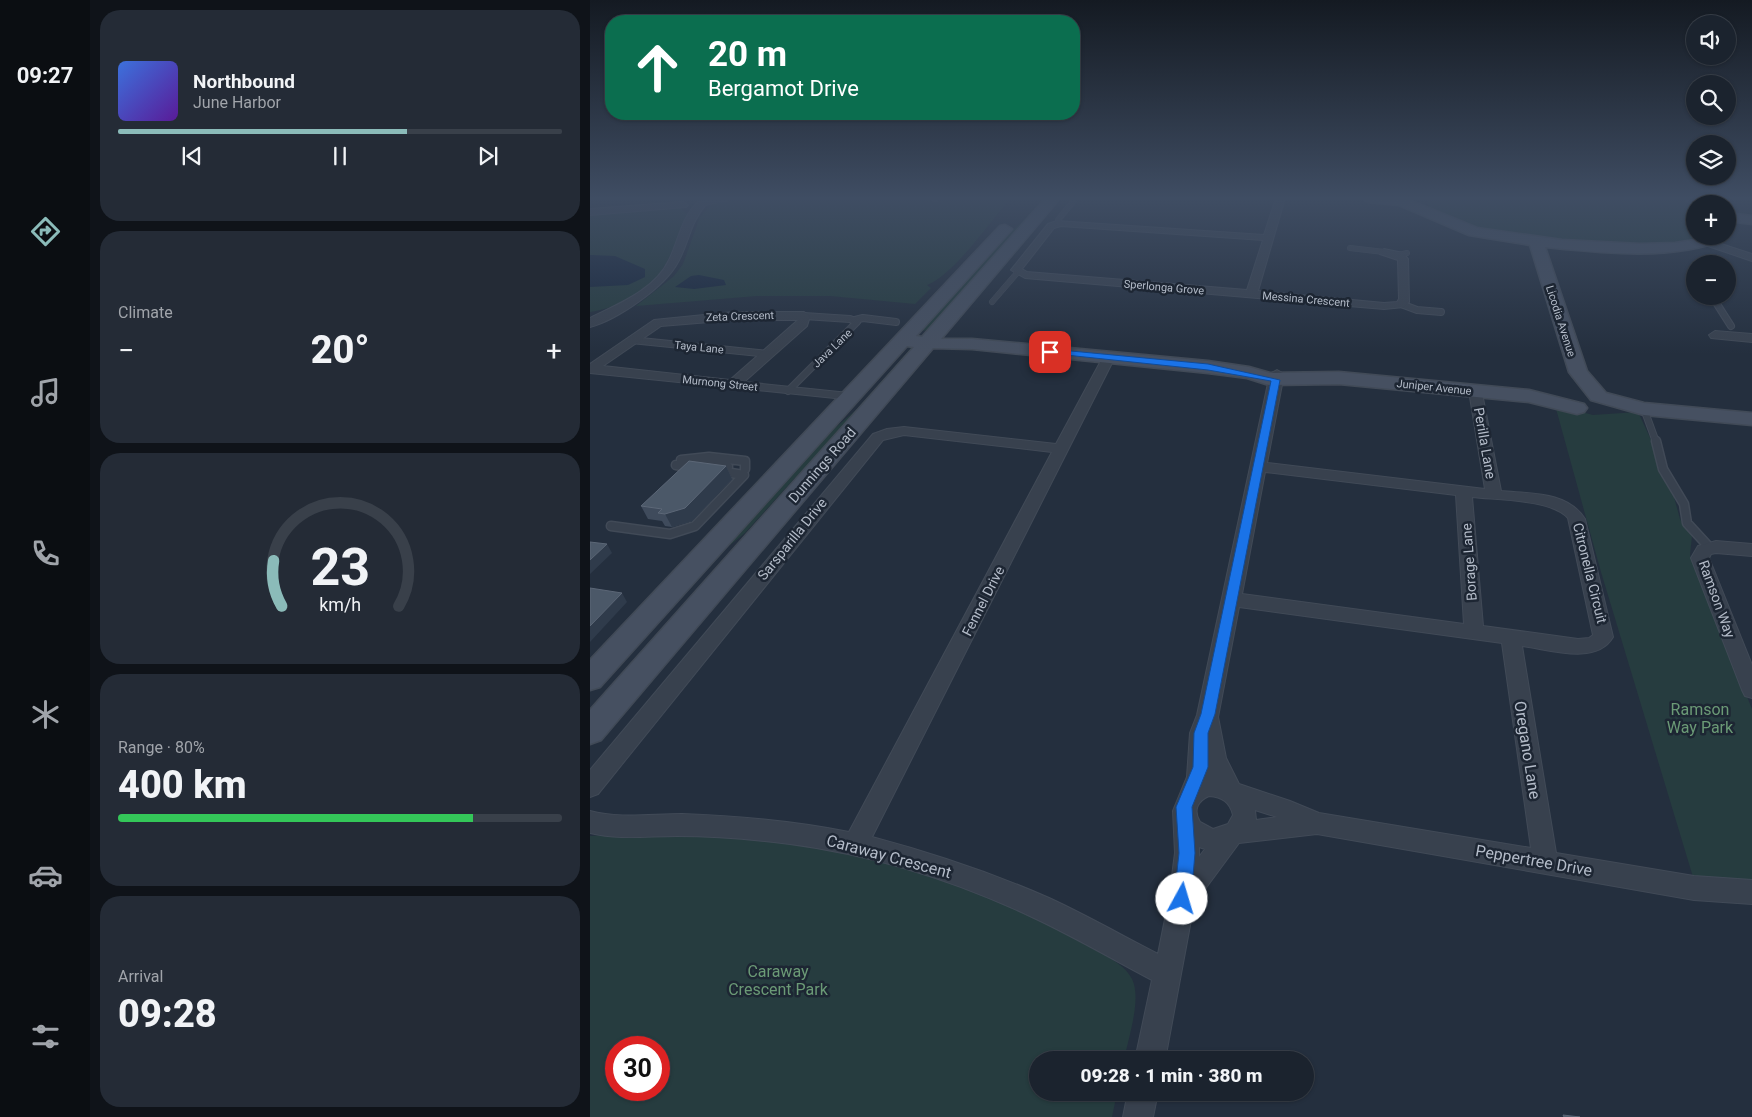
<!DOCTYPE html>
<html lang="en">
<head>
<meta charset="utf-8">
<style>
  :root { --surface:#1b232e; --page:#242b36; --text:#f1f3f6; --muted:#a0a4aa; --line:#39404a; --accent:#8bbbb9 }
  body { margin:0; font-family:Roboto,sans-serif; background:var(--page); color:var(--text); height:100vh; display:flex; flex-direction:column; font-size:19px; white-space:nowrap }
  * { box-sizing:border-box; margin:0 }
  p { font-size:16px; color:var(--muted) }
  .icon { flex:none; width:28px; height:28px; fill:none; stroke:currentColor; stroke-width:2; stroke-linecap:round; stroke-linejoin:round }
  .map { position:relative; flex:1; overflow:hidden }
  .details { display:flex; flex-direction:column; gap:10px; padding:10px; background:#0f1319; width:500px }
  .details>* { flex:none }
  .top-card { position:absolute; left:15px; top:15px; width:475px; height:105px; border-radius:20px; box-shadow:0 1px 4px #0004,0 0 0 1px var(--line); background:#0b6e4f; color:#fff; overflow:hidden }
  .tools { position:absolute; left:1096px; top:15px; display:grid; gap:10px }
  .tools a { display:grid; place-items:center; width:50px; height:50px; border-radius:50%; background:var(--surface); box-shadow:0 1px 4px #0004,0 0 0 1px var(--line); font-size:25px }
  .speed { position:absolute; left:15px; top:1036px; display:flex; gap:10px; font-size:25px; font-weight:700; text-align:center }
  .speed>* { display:grid; place-content:center; width:65px; height:65px; border-radius:50%; background:var(--surface); box-shadow:0 1px 4px #0004,0 0 0 1px var(--line); line-height:1 }
  .speed .limit { border:8px solid #d22; background:#fff; color:#111 }
  .pin { position:absolute; display:grid; place-items:center; width:42px; height:42px; color:#fff; margin:-21px; border-radius:10px; box-shadow:0 2px 8px #0006 }
  .me { position:absolute; width:55px; margin:-28px; rotate:6deg; stroke-linejoin:round; filter:drop-shadow(0 0 4px #0008) }
  .turn { display:flex; align-items:center; gap:18px; height:105px; padding:0 20px; font-size:22px }
  .turn .icon { width:65px; height:65px; stroke-width:2.5 }
  .turn b { display:block; font-size:35px; line-height:42px }
  .big { font-size:38px; font-weight:800; line-height:1.1 }
  .details .card { flex:1; display:flex; flex-direction:column; justify-content:center; gap:8px; min-width:0; padding:0 18px; border-radius:20px; background:var(--page) }
  .details .dial { align-items:center; gap:0 }
  .dial svg { height:130px; overflow:visible; fill:none; stroke:var(--line); stroke-width:7; stroke-linecap:round; text-anchor:middle }
  .dial text { fill:var(--text); stroke:none }
  .song { display:flex; align-items:center; gap:15px }
  .cover { width:60px; height:60px; border-radius:8px; background:linear-gradient(135deg,hsl(220 70% 55%),hsl(270 70% 35%)) }
  .played { height:5px; border-radius:2px; background:linear-gradient(90deg,var(--accent) 65%,var(--line) 65%) }
  .keys { display:flex; justify-content:space-around; direction:ltr }
  .heat { display:flex; justify-content:space-between; align-items:center; font-size:28px; direction:ltr }
  .charge { height:8px; border-radius:4px; background:linear-gradient(90deg,#34c759 80%,var(--line) 0) }
  .trip { position:absolute; left:439px; top:1051px; width:285px; height:50px; border-radius:25px; background:var(--surface); box-shadow:0 1px 4px #0004,0 0 0 1px var(--line); font-weight:800; line-height:50px; text-align:center }
  main { display:flex; flex:1; min-height:0 }
  .dock { display:flex; flex-direction:column; width:90px; justify-content:space-around; align-items:center; background:#0b0e12; color:var(--muted) }
  .dock .icon { width:35px; height:35px }
  .dock .active { color:var(--accent) }
  .dock b { font-size:22px; color:var(--text) }
  .map>svg:first-child { display:block }
</style>
</head>
<body>
<main>
<nav class="dock">
<b>09:27</b>
<svg class="icon active" aria-label="directions" viewBox="0 0 24 24"><path d="M12 3l9 9-9 9-9-9zM9 14v-3h6M13 9l2 2-2 2"/></svg>
<svg class="icon" aria-label="music" viewBox="0 0 24 24"><path d="M9 18V5l10-2v13"/><circle cx="6" cy="18" r="3"/><circle cx="16" cy="16" r="3"/></svg>
<svg class="icon" aria-label="phone" viewBox="0 0 24 24"><path d="M5 4h4l2 5-3 2q2 4 5 5l2-3 5 2v4C11 20 4 13 5 4z"/></svg>
<svg class="icon" aria-label="climate" viewBox="0 0 24 24"><path d="M12 3v18M4 7l16 10M4 17L20 7"/></svg>
<svg class="icon" aria-label="car" viewBox="0 0 24 24"><path d="M5 17H2v-5l4-1 3-4h7l3 4 3 1v5h-3M9 17h6M6 11h13"/><circle cx="7" cy="17" r="2"/><circle cx="17" cy="17" r="2"/></svg>
<svg class="icon" aria-label="filters" viewBox="0 0 24 24"><path d="M4 7h16M4 17h16"/><circle cx="9" cy="7" r="2"/><circle cx="15" cy="17" r="2"/></svg>
</nav>
<section class="details">
<div class="card">
<div class="song"><i class="cover"></i><div><b>Northbound</b><p>June Harbor</p></div></div>
<div class="played"></div>
<div class="keys"><svg class="icon" aria-label="previous" viewBox="0 0 24 24"><path d="M18 5L8 12l10 7zM5 5v14"/></svg><svg class="icon" aria-label="pause" viewBox="0 0 24 24"><path d="M8 5v14M16 5v14"/></svg><svg class="icon" aria-label="next" viewBox="0 0 24 24"><path d="M6 5l10 7-10 7zM19 5v14"/></svg></div>
</div>
<div class="card"><p>Climate</p>
<div class="heat"><a>−</a><b class="big">20°</b><a>+</a></div>
</div>
<div class="card dial"><svg viewBox="0 0 100 80">
<path d="M14 69A42 42 0 1 1 86 69"/>
<path d="M14 69A42 42 0 0 1 9 41" stroke="#8bbbb9"/>
<text x="50" y="56" font-size="32" font-weight="700">23</text>
<text x="50" y="72" font-size="11">km/h</text>
</svg></div>
<div class="card"><p>Range · 80%</p><b class="big">400 km</b><div class="charge"></div></div>
<div class="card"><p>Arrival</p><b class="big">09:28</b></div>
</section>
<div class="map">
<svg width="1162" height="1117" viewBox="0 0 1162 1117">
  <rect width="100%" height="100%" fill="#242f3e"/>
  <path fill="#263c3f" fill-rule="evenodd" d="M 125,198 L 421,198 C 400,221 365,274 337,285 L 341,288 L 325,304 L 240,296 L 167,296 L 46,306 L 84,276 L 93,264 L 110,217 L 124,202 Z
    M 454,198 L 457,198 L 342,329 L 332,331 L 331,329 L 413,238 L 431,223 Z
    M 838,198 L 1093,198 L 1107,204 L 1105,204 L 1105,236 L 1122,236 L 1109,242 L 1035,245 L 925,237 L 891,231 L 840,209 L 837,204 Z
    M 90,207 L 97,214 C 89,233 82,257 69,274 C 55,294 24,309 0,312 L 0,213 Z
    M 326,346 L 253,432 L 204,479 L 155,533 L 140,545 L 137,544 L 232,439 L 266,410 L 322,347 Z
    M 965,405 L 1003,415 L 1048,412 L 1064,446 L 1068,466 L 1084,497 L 1090,519 L 1102,536 L 1100,555 L 1162,709 L 1162,880 L 1103,877 L 1011,572 Z
    M 33,834 C 66,835 99,834 131,836 C 254,844 384,878 490,942 C 506,951 534,962 542,979 C 552,999 538,1039 534,1060 L 448,1060 L 448,1092 L 527,1093 L 522,1117 L 0,1117 L 0,836 ZM 26,1048 L 69,1048 L 69,1090 L 26,1090 Z"/>
  <path fill="#17263c" d="M 0,255 L 25,256 L 55,269 L 55,277 L 38,285 L 0,287 Z
    M 109,275 L 134,280 L 136,285 L 104,289 L 85,287 L 101,276 Z"/>
  <g fill="none" stroke-linecap="round" stroke-linejoin="round">
    <g stroke="#414a57" stroke-width="6">
      <path id="lane-far2" d="M 114,203 L 138,198
        M 468,223 L 468,220 L 486,198
        M 760,248 L 794,252
        M 809,255 L 817,253
        M 1124,300 L 1128,305
        M 402,302 L 427,273
        M 811,304 L 815,305"/>
    </g>
    <g stroke="#414a57" stroke-width="8">
      <path id="lane-far1" d="M 811,304 L 827,310 L 851,312
        M 1127,304 L 1141,326
        M 265,320 L 273,318 L 306,322
        M 41,340 L 178,354
        M 198,391 L 267,322 L 260,319 L 214,316
        M 1054,409 L 1066,442"/>
    </g>
    <g stroke="#414a57" stroke-width="11">
      <path id="lane" d="M 1066,441 L 1073,469 L 1094,504 L 1097,523 L 1120,548
        M 91,460 L 119,457 L 155,461 L 155,469
        M 104,462 L 138,467
        M 86,465 L 105,468
        M 21,526 L 80,534 L 105,526 L 154,475 L 128,471"/>
    </g>
    <g stroke="#414a57" stroke-width="2">
      <path id="street" d="M 686,198 L 695,198 L 668,291 L 794,303 L 807,302 L 809,299 L 808,260 L 790,254 L 789,252 L 794,249 L 813,253 L 818,259 L 819,302 L 814,307 L 794,309 L 435,278 L 421,270 L 458,224 L 467,221 L 674,235 ZM 471,226 L 673,240 L 657,290 L 437,272 L 432,269 L 464,228 Z
        M 93,202 L 98,205 L 96,207 L 0,215 L 0,209 Z
        M 108,202 L 116,204 C 99,225 100,240 88,262 C 75,287 27,320 0,327 L 0,318 C 28,304 65,290 79,260 C 89,240 91,218 108,202 Z
        M 1119,240 L 1162,254 L 1162,261 L 1115,245 L 1115,241 Z
        M 144,312 L 214,312 L 220,316 L 217,326 L 154,382 L 259,393 L 264,394 L 266,397 L 264,400 L 0,373 L 0,364 L 64,320 ZM 144,320 L 208,320 L 140,380 L 13,366 L 71,326 Z
        M 1125,331 L 1162,334 L 1162,342 L 1121,338 L 1119,335 Z
        M 519,353 L 525,357 L 282,837 C 342,853 402,873 459,898 C 496,915 531,935 568,954 L 579,899 L 585,853 L 583,811 L 597,777 L 600,733 L 607,715 L 680,374 L 687,370 L 694,374 L 677,463 L 895,489 L 879,391 L 886,387 L 891,388 L 911,491 C 941,494 977,491 995,519 L 1023,637 C 1006,666 958,649 932,646 L 966,853 L 1104,876 L 1162,880 L 1162,904 L 1104,900 L 727,834 L 649,843 L 604,904 L 575,1060 L 545,1060 L 562,980 C 522,959 483,936 442,917 C 366,881 283,855 200,844 C 162,839 124,836 87,836 C 57,836 29,840 0,833 L 0,811 C 30,819 61,814 92,814 C 148,816 204,821 259,832 L 462,452 L 314,435 L 293,440 L 8,794 L 0,797 L 0,770 L 283,434 L 297,429 L 314,427 L 466,444 L 513,357 ZM 675,472 L 866,495 L 874,624 L 652,594 ZM 882,497 C 907,500 961,499 978,518 L 1003,635 L 999,638 L 988,639 L 893,626 ZM 649,607 L 912,643 L 941,848 L 729,813 L 700,801 L 649,784 L 636,758 L 628,717 ZM 619,796 C 632,797 640,802 643,815 L 638,824 L 623,829 L 610,822 C 603,811 607,801 619,796 ZM 665,810 L 687,817 L 666,820 ZM 609,847 L 615,849 L 609,857 Z
        M 1126,541 L 1162,544 L 1162,556 L 1126,553 L 1121,554 L 1119,558 L 1162,665 L 1162,698 L 1155,696 L 1152,690 L 1101,558 L 1108,546 Z
        M 538,1092 L 568,1092 L 563,1117 L 533,1117 Z"/>
    </g>
    <g stroke="#414a57" stroke-width="3">
      <path id="secondary" d="M 456,198 L 470,198 L 351,339 L 382,339 L 618,361 L 659,367 L 680,373 L 749,372 L 939,390 L 994,404 L 997,408 L 994,412 L 987,414 L 939,402 L 749,384 L 679,385 L 657,378 L 618,373 L 382,349 L 343,348 L 11,740 L 0,744 L 0,710 L 324,347 L 317,346 L 10,687 L 0,690 L 0,660 L 410,226 L 415,225 L 422,229 L 326,336 L 332,337 Z
        M 771,198 L 814,198 L 887,228 L 972,240 L 1050,244 L 1085,243 L 1138,235 L 1136,239 C 1081,261 1013,253 955,247 L 997,371 L 1016,393 L 1054,403 L 1162,413 L 1162,425 L 1054,415 L 1001,400 L 979,372 L 940,245 L 879,235 L 809,205 L 778,202 Z
        M 1092,198 L 1109,198 L 1119,204 L 1105,205 Z
        M 1138,213 L 1162,216 L 1162,224 L 1138,221 Z"/>
    </g>
    <use href="#lane-far2" stroke="#38414e" stroke-width="5"/>
    <use href="#lane-far1" stroke="#38414e" stroke-width="6"/>
    <use href="#lane" stroke="#38414e" stroke-width="8"/>
    <use href="#street" fill="#38414e" fill-rule="evenodd"/>
    <use href="#secondary" fill="#465061" fill-rule="evenodd"/>
  </g>
  <path fill="#3f4b5c" d="M 325,198 L 349,198 L 348,202 Z
    M 136,466 L 142,479 L 102,521 L 82,527 L 75,526 L 72,521 L 58,519 L 51,506 Z"/>
  <path fill="#2f3b4b" d="M 136,466 L 142,479 L 102,521 L 82,527 L 75,514 Z
    M 17,544 L 22,553 L 0,574 L 0,560 Z
    M 32,593 L 37,602 L 0,642 L 0,626 Z"/>
  <path fill="#4b5868" stroke="#5c6777" d="M 99,461 L 136,466 L 95,508 L 75,514 L 68,513 L 72,509 L 51,506 Z
    M 0,542 L 17,544 L 0,560 Z
    M 0,588 L 32,593 L 0,626 Z
    M 973,1115 L 990,1117 L 974,1117 Z"/>
  <linearGradient id="sky" x2="0" y2="1"><stop stop-color="#141a22"/><stop offset="0.56" stop-color="#3f4d63"/><stop offset="1" stop-color="#3f4d63" stop-opacity="0"/></linearGradient>
  <rect width="1162" height="354" fill="url(#sky)"/>
  <path fill="#1a73e8" stroke="#114b97" d="M 460,349 L 618,364 L 690,380 L 625,714 L 618,733 L 618,767 L 602,807 L 605,853 L 601,899 L 598,904 L 592,907 L 587,904 L 584,899 L 589,853 L 586,807 L 603,767 L 604,733 L 611,714 L 681,381 L 618,370 L 457,353 L 457,350 Z"/>
  <g text-anchor="middle" stroke-width="5" stroke-linejoin="round" paint-order="stroke">
    <g font-size="11" fill="#b4bcc9" stroke="#1d2633">
      <text transform="translate(574 287) rotate(5)" y="4">Sperlonga Grove</text>
      <text transform="translate(716 299) rotate(5)" y="4">Messina Crescent</text>
      <text transform="translate(150 316) rotate(-2)" y="4">Zeta Crescent</text>
      <text transform="translate(971 321) rotate(72)" y="4">Licodia Avenue</text>
      <text transform="translate(109 347) rotate(6)" y="4">Taya Lane</text>
      <text transform="translate(242 348) rotate(-44)" y="4">Java Lane</text>
      <text transform="translate(130 383) rotate(6)" y="4">Murnong Street</text>
      <text transform="translate(844 387) rotate(6)" y="4">Juniper Avenue</text>
    </g>
    <g font-size="14" fill="#b4bcc9" stroke="#1d2633">
      <text transform="translate(895 443) rotate(80)" y="5">Perilla Lane</text>
      <text transform="translate(232 465) rotate(-49)" y="5">Dunnings Road</text>
      <text transform="translate(202 539) rotate(-51)" y="5">Sarsparilla Drive</text>
      <text transform="translate(879 562) rotate(-94)" y="5">Borage Lane</text>
      <text transform="translate(1000 573) rotate(76)" y="5">Citronella Circuit</text>
      <text transform="translate(1127 599) rotate(70)" y="5">Ramson Way</text>
      <text transform="translate(393 601) rotate(-63)" y="5">Fennel Drive</text>
    </g>
    <g font-size="16" fill="#6b9a76" stroke="#1d2633">
      <text x="1110" y="715">Ramson<tspan x="1110" dy="18">Way Park</tspan></text>
      <text x="188" y="977">Caraway<tspan x="188" dy="18">Crescent Park</tspan></text>
    </g>
    <g font-size="16" fill="#b4bcc9" stroke="#1d2633">
      <text transform="translate(938 750) rotate(81)" y="6">Oregano Lane</text>
      <text transform="translate(299 856) rotate(15)" y="6">Caraway Crescent</text>
      <text transform="translate(944 860) rotate(10)" y="6">Peppertree Drive</text>
    </g>
  </g>
</svg>
<div class="tools">
<a><svg class="icon" aria-label="sound" viewBox="0 0 24 24"><path d="M4 9h4l5-4v14l-5-4H4zM17 9q2 3 0 6"/></svg></a>
<a><svg class="icon" aria-label="search" viewBox="0 0 24 24"><circle cx="10" cy="10" r="6"/><path d="M15 15l6 6"/></svg></a>
<a><svg class="icon" aria-label="layers" viewBox="0 0 24 24"><path d="M12 4l9 5-9 5-9-5zM3 14l9 5 9-5"/></svg></a>
<a>+</a>
<a>−</a>
</div>
<div class="speed"><div class="limit">30</div></div>
<div class="pin" style="left:460px;top:352px;background:#d93025"><svg class="icon" aria-label="arrive" viewBox="0 0 24 24"><path d="M6 21V4h12l-3 4 3 4H6"/></svg></div>
<svg class="me" style="left:592px;top:899px" viewBox="-20 -20 40 40"><circle r="19" fill="#fff"/><path d="M0-13L10 11 0 6-10 11z" fill="#1a73e8"/></svg>
<div class="trip">09:28 · 1 min · 380 m</div>
<div class="top-card">
<div class="turn"><svg class="icon" aria-label="ahead" viewBox="0 0 24 24"><path d="M12 20V5M6 11l6-6 6 6"/></svg><div><b>20 m</b>Bergamot Drive</div></div>
</div>
</div>
</main>
</body>
</html>
